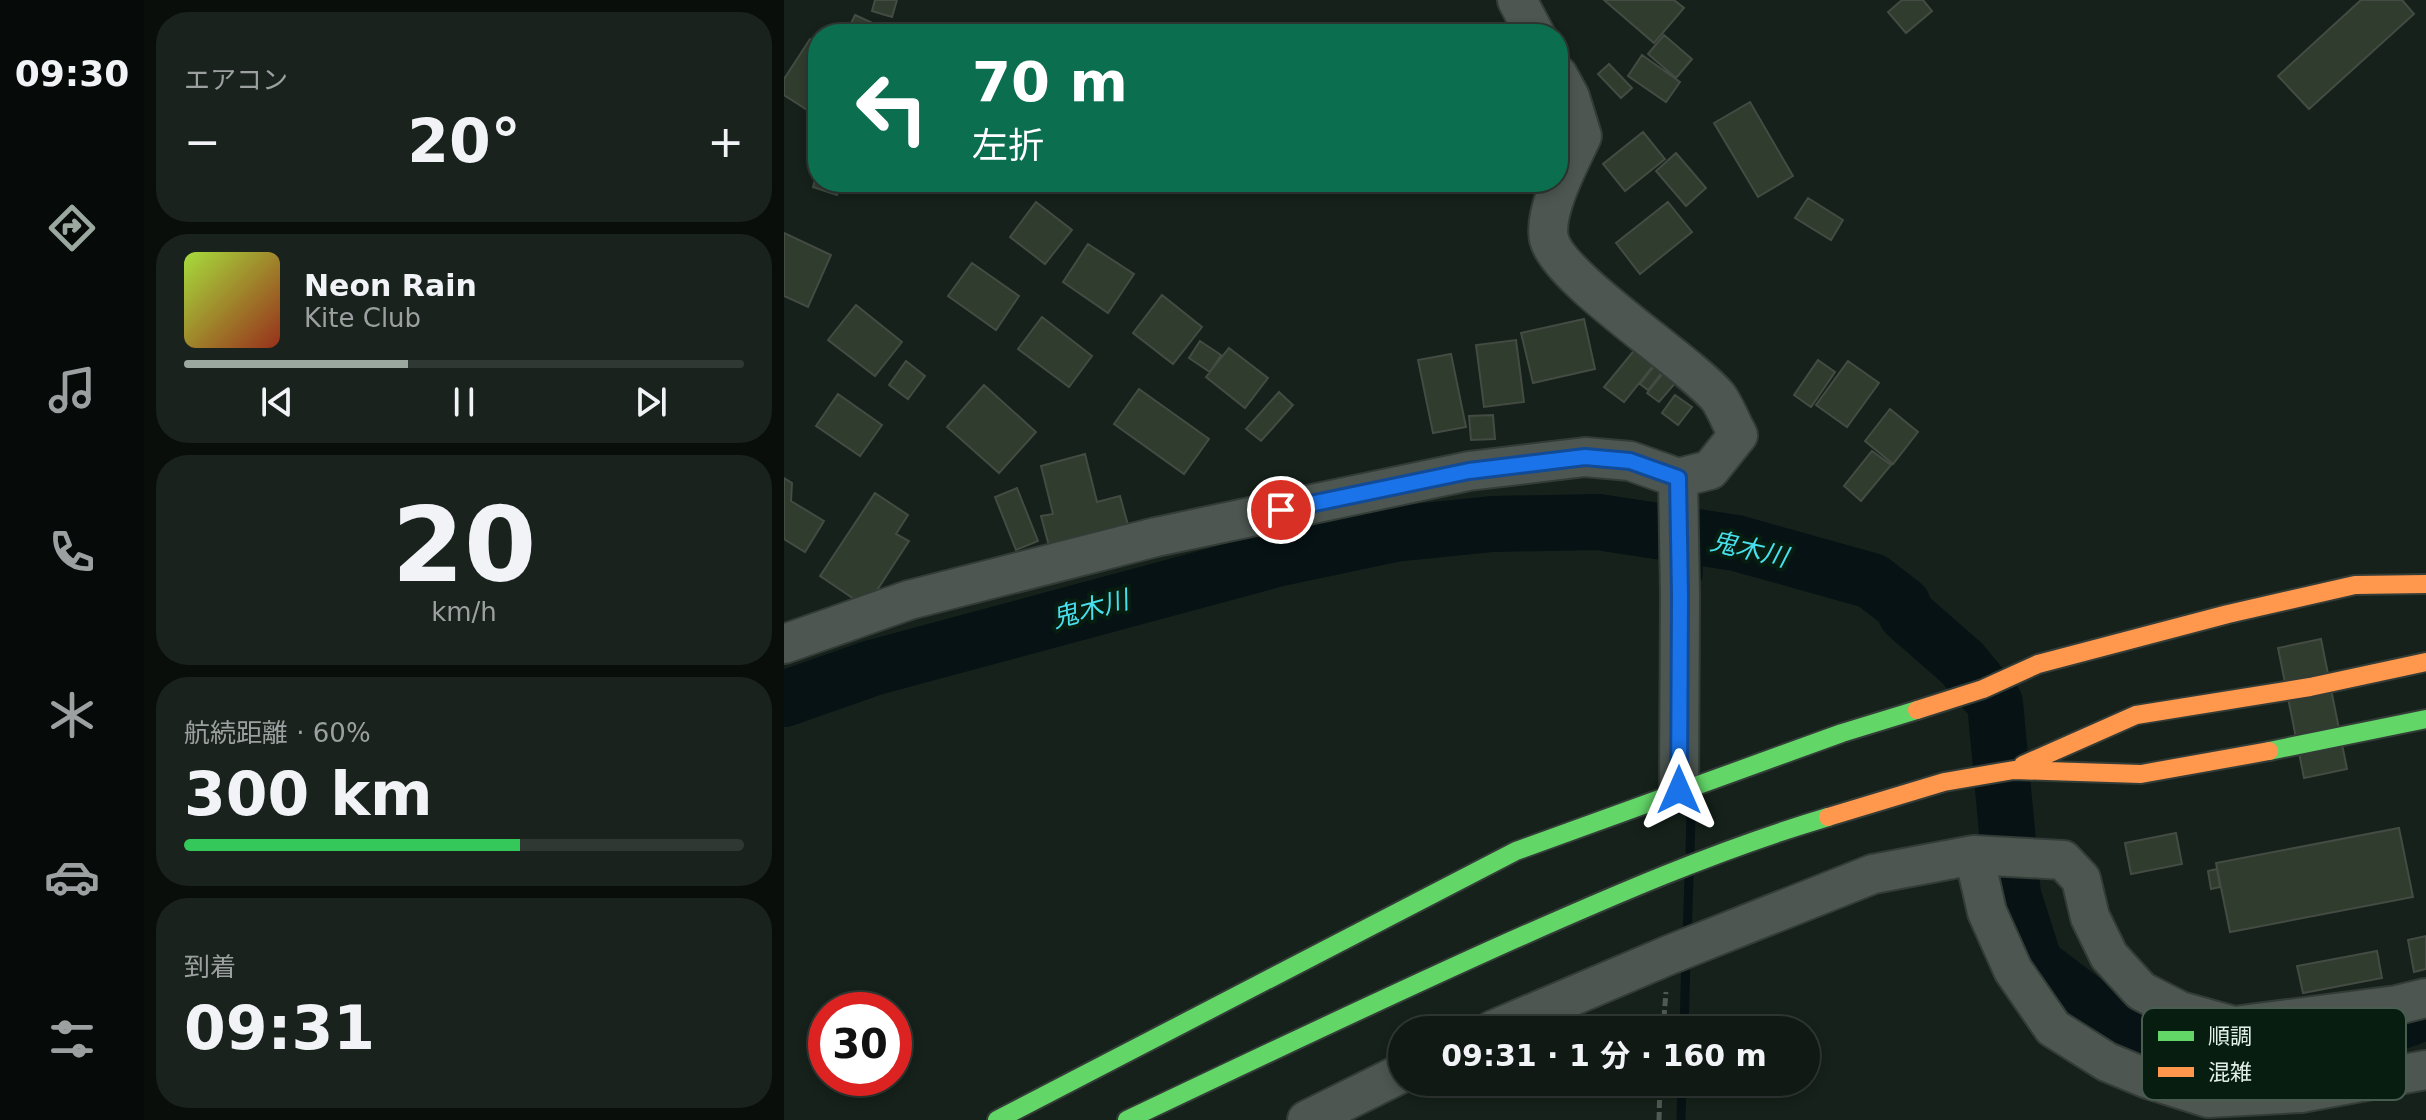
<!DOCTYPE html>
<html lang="ja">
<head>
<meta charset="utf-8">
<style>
  :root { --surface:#101914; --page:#19221d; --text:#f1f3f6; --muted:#9ca0a0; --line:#303834; --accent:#9aa89f }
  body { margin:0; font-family:"DejaVu Sans","Noto Sans JP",sans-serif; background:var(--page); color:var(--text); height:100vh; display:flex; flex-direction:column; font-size:30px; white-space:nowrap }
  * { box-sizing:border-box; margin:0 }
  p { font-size:26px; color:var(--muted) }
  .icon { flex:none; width:44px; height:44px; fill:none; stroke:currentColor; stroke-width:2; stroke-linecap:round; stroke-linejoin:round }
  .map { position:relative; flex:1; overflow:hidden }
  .drawer { display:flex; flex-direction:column; gap:12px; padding:12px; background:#090e0b; width:640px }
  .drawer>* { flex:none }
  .guide { position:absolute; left:24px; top:24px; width:760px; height:168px; border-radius:32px; box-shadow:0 4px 12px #0003,0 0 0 2px var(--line); background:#0b6e4f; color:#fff; overflow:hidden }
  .speed { position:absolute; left:24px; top:992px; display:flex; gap:16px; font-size:40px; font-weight:700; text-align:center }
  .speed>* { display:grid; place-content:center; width:104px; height:104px; border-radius:50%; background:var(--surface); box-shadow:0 4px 12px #0003,0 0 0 2px var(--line); line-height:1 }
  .speed .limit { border:12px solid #d22; background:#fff; color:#111 }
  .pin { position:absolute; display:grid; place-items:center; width:68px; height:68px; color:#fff; margin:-34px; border:4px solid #fff; border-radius:50%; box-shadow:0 2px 8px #0007 }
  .me { position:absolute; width:88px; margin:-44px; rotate:0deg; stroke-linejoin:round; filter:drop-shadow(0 0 6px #0008) }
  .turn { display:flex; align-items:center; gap:28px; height:168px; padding:0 32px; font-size:36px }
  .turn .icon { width:104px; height:104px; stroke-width:2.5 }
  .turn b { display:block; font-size:56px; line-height:68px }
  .big { font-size:60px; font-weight:700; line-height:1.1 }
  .drawer .card { flex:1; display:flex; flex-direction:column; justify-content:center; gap:12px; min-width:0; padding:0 28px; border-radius:32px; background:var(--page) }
  .drawer .dial { align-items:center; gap:0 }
  .dial b { font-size:104px; line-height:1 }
  .song { display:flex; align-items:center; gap:24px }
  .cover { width:96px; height:96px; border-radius:12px; background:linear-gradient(135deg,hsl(80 70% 55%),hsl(10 70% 35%)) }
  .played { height:8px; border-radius:4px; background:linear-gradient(90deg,var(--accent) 40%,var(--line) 40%) }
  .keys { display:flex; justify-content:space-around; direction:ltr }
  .heat { display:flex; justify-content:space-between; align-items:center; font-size:44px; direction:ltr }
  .charge { height:12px; border-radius:6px; background:linear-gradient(90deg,#34c759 60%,var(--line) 0) }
  .trip { position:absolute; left:604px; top:1016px; width:432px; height:80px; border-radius:40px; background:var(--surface); box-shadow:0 4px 12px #0003,0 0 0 2px var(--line); font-weight:700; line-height:80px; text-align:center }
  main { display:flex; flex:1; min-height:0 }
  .tabs { display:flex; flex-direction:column; width:144px; justify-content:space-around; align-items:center; background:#060a08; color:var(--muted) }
  .tabs .icon { width:56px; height:56px }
  .tabs .selected { color:var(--accent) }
  .tabs b { font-size:36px; color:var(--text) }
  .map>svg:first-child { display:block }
</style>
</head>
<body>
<main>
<nav class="tabs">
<b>09:30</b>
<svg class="icon selected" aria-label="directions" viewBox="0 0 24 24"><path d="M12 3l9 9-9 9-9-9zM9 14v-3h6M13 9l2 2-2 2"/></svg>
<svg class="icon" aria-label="music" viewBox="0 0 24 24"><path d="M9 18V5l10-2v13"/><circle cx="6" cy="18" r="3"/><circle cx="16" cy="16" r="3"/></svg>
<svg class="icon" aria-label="phone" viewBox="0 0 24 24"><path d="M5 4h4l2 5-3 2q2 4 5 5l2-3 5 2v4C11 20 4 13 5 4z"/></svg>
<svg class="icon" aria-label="climate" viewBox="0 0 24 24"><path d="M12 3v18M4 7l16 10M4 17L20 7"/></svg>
<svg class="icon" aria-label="car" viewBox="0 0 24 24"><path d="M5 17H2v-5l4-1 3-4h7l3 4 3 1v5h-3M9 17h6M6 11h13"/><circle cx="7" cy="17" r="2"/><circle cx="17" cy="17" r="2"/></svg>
<svg class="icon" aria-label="filters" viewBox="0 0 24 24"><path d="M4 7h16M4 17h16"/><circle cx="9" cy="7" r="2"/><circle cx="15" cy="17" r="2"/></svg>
</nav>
<section class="drawer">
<div class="card"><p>エアコン</p>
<div class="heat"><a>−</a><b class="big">20°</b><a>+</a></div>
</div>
<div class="card">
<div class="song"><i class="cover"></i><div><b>Neon Rain</b><p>Kite Club</p></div></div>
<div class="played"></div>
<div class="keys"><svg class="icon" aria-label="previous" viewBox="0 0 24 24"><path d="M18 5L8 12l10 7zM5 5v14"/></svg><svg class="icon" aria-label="pause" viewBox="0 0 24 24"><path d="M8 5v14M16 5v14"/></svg><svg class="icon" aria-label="next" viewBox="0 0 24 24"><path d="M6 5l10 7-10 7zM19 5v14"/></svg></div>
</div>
<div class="card dial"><b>20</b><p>km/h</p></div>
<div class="card"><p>航続距離 · 60%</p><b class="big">300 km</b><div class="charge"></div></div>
<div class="card"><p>到着</p><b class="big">09:31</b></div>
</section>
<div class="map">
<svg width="1642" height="1120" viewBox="0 0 1642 1120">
  <rect width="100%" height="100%" fill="#15211a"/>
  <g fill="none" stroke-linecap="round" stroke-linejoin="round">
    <path stroke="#061214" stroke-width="9" d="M 914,577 L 915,537
      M 906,851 L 907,816
      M 903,939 L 905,877
      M 900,1030 L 902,957
      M 897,1120 L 898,1082"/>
    <path stroke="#061214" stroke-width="56" d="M 0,699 L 88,668 L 496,558 L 610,534 L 708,524 L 814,522 L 952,543 L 1088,581 L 1119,605 L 1122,614 L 1178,663 L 1211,703 L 1229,895 L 1251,964 L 1322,1018 L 1375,1047 L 1512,1058 L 1642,1012"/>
  </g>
  <path fill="#303c2d" stroke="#434b43" stroke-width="2" d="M 91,0 L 113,0 L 108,17 L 88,11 Z
    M 820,0 L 890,0 L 900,8 L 870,43 Z
    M 1118,0 L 1139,0 L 1148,11 L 1122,33 L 1104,12 Z
    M 1577,0 L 1618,0 L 1630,14 L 1525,109 L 1494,76 Z
    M 71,15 L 104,30 L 102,34 L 62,34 Z
    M 880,35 L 908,59 L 892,78 L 864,54 Z
    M 26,39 L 34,44 L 34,117 L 0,95 L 0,79 Z
    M 858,55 L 896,82 L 882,102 L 844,76 Z
    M 825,64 L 848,88 L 837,98 L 814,74 Z
    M 966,102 L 1009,176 L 974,197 L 930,123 Z
    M 859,132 L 881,159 L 841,191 L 819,164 Z
    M 892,153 L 922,188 L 902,206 L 872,171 Z
    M 34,169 L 34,182 L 57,182 L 53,195 L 29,187 Z
    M 1024,198 L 1059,220 L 1047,240 L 1011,218 Z
    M 252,202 L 288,230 L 261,264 L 226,237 Z
    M 884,202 L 908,232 L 856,274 L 832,243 Z
    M 0,233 L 47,255 L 24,307 L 0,296 Z
    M 304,244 L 350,274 L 324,313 L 279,282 Z
    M 188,263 L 235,296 L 212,330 L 164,296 Z
    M 378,295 L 418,327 L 389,364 L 349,333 Z
    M 72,305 L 118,342 L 91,376 L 44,340 Z
    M 258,317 L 308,356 L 285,387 L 234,349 Z
    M 800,319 L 811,369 L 749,383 L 737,333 Z
    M 732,340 L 740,402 L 700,407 L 692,345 Z
    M 416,341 L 437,355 L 426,372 L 405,358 Z
    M 853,347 L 872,362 L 840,402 L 820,387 Z
    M 445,348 L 484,378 L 461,408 L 422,377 Z
    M 667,354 L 682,427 L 649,433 L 634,360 Z
    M 1034,360 L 1051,372 L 1027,407 L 1010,395 Z
    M 122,361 L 141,376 L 124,399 L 105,385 Z
    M 1064,361 L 1095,383 L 1063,427 L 1032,405 Z
    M 872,364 L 880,370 L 864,390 L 856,384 Z
    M 880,372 L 892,382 L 875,402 L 863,393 Z
    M 200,385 L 252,432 L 215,473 L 163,427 Z
    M 355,389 L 425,439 L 400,474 L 330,424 Z
    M 495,392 L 509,405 L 477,441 L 462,429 Z
    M 54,394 L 98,425 L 76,456 L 32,426 Z
    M 891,395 L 908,407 L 894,425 L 878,413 Z
    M 1106,409 L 1134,432 L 1109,464 L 1081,441 Z
    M 709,415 L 711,439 L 687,440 L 685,416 Z
    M 1088,451 L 1107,465 L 1077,501 L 1060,486 Z
    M 301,454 L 313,502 L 336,496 L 344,525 L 265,546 L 257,516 L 269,514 L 257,466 Z
    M 0,478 L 8,483 L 7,501 L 40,521 L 21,552 L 0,539 Z
    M 233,488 L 254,541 L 232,550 L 211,497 Z
    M 91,493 L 124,515 L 112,534 L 125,541 L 82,607 L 36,576 Z
    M 1537,639 L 1563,769 L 1520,778 L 1494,648 Z
    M 1615,828 L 1629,897 L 1446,932 L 1432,863 Z
    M 1392,833 L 1398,864 L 1347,874 L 1341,843 Z
    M 1433,869 L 1436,887 L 1427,889 L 1424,871 Z
    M 1642,936 L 1642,969 L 1630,972 L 1624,940 Z
    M 1593,951 L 1598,978 L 1519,993 L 1513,966 Z"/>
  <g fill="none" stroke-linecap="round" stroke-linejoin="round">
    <g stroke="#333c37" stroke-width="42">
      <path id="street" d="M 733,0 L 751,34
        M 894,478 L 896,595 L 895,790
        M 0,644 L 125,600 L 372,537 L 685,471 L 801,457 L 846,461 L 894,478 L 926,470 L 954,435 C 947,423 942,408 934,397 C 901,359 775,279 765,239 C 759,211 786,162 798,136 L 786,97 L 774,75
        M 1190,855 L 1203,912 L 1229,970 L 1269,1028 L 1323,1062 L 1364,1079 L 1424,1098 L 1517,1093 L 1642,1070
        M 709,1030 L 885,955 L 1089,874 L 1190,855 L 1279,860 L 1297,879 L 1306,917 L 1325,956 L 1357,991 L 1396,1011 L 1450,1026 L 1613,1005 L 1642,998
        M 523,1120 L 618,1073"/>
    </g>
    <g stroke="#333c37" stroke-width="22">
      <path id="fast" d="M 1485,751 L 1642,719
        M 213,1120 L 732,851 L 1058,733 L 1133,710
        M 343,1120 C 469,1060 595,1000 722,943 C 828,896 933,850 1044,817"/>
    </g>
    <g stroke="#333c37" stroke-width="22">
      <path id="slow" d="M 1133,710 L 1199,689 L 1254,664 L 1444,614 L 1571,585 L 1642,584
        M 1239,765 L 1352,715 L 1526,687 L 1642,662
        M 1044,817 L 1160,782 L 1230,770 L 1357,774 L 1485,751"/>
    </g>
    <path stroke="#505954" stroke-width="5" stroke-dasharray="8 4" stroke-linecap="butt" d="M 879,1030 L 882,992
      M 875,1120 L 876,1082"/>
    <use href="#street" stroke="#4d5651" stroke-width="38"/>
    <use href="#fast" stroke="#63d668" stroke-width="18"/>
    <use href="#slow" stroke="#ff974d" stroke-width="18"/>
  </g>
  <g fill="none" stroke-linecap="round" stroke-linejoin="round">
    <g stroke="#114b97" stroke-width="20">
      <path id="route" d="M 497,510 L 685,471 L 801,457 L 846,461 L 894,478 L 896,595 L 895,790"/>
    </g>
    <use href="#route" stroke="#1a73e8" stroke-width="14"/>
  </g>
  <g text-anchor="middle" stroke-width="8" stroke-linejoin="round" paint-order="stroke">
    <g font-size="26" font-style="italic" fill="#48e0ed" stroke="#061d10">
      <text transform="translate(965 549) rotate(13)" y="9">鬼木川</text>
      <text transform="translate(306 609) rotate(-15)" y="9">鬼木川</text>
    </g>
  </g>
  <rect x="1358" y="1008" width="264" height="92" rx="12" fill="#061d10" stroke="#485c50" stroke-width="2"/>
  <rect x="1374" y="1031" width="36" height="10" fill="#63d668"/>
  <rect x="1374" y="1067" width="36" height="10" fill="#ff974d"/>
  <g font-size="22" fill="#e2f0e7">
    <text x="1424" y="1044">順調</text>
    <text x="1424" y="1080">混雑</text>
  </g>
</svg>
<div class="speed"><div class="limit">30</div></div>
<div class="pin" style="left:497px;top:510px;background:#d93025"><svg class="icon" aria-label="arrive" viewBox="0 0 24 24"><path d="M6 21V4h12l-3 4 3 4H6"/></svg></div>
<svg class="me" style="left:895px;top:790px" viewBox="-20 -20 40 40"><path d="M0-17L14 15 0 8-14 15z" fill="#1a73e8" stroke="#fff" stroke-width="4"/></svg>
<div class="trip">09:31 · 1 分 · 160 m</div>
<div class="guide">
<div class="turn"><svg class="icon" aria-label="left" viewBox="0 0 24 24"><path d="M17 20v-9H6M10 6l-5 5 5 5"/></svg><div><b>70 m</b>左折</div></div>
</div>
</div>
</main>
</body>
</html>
